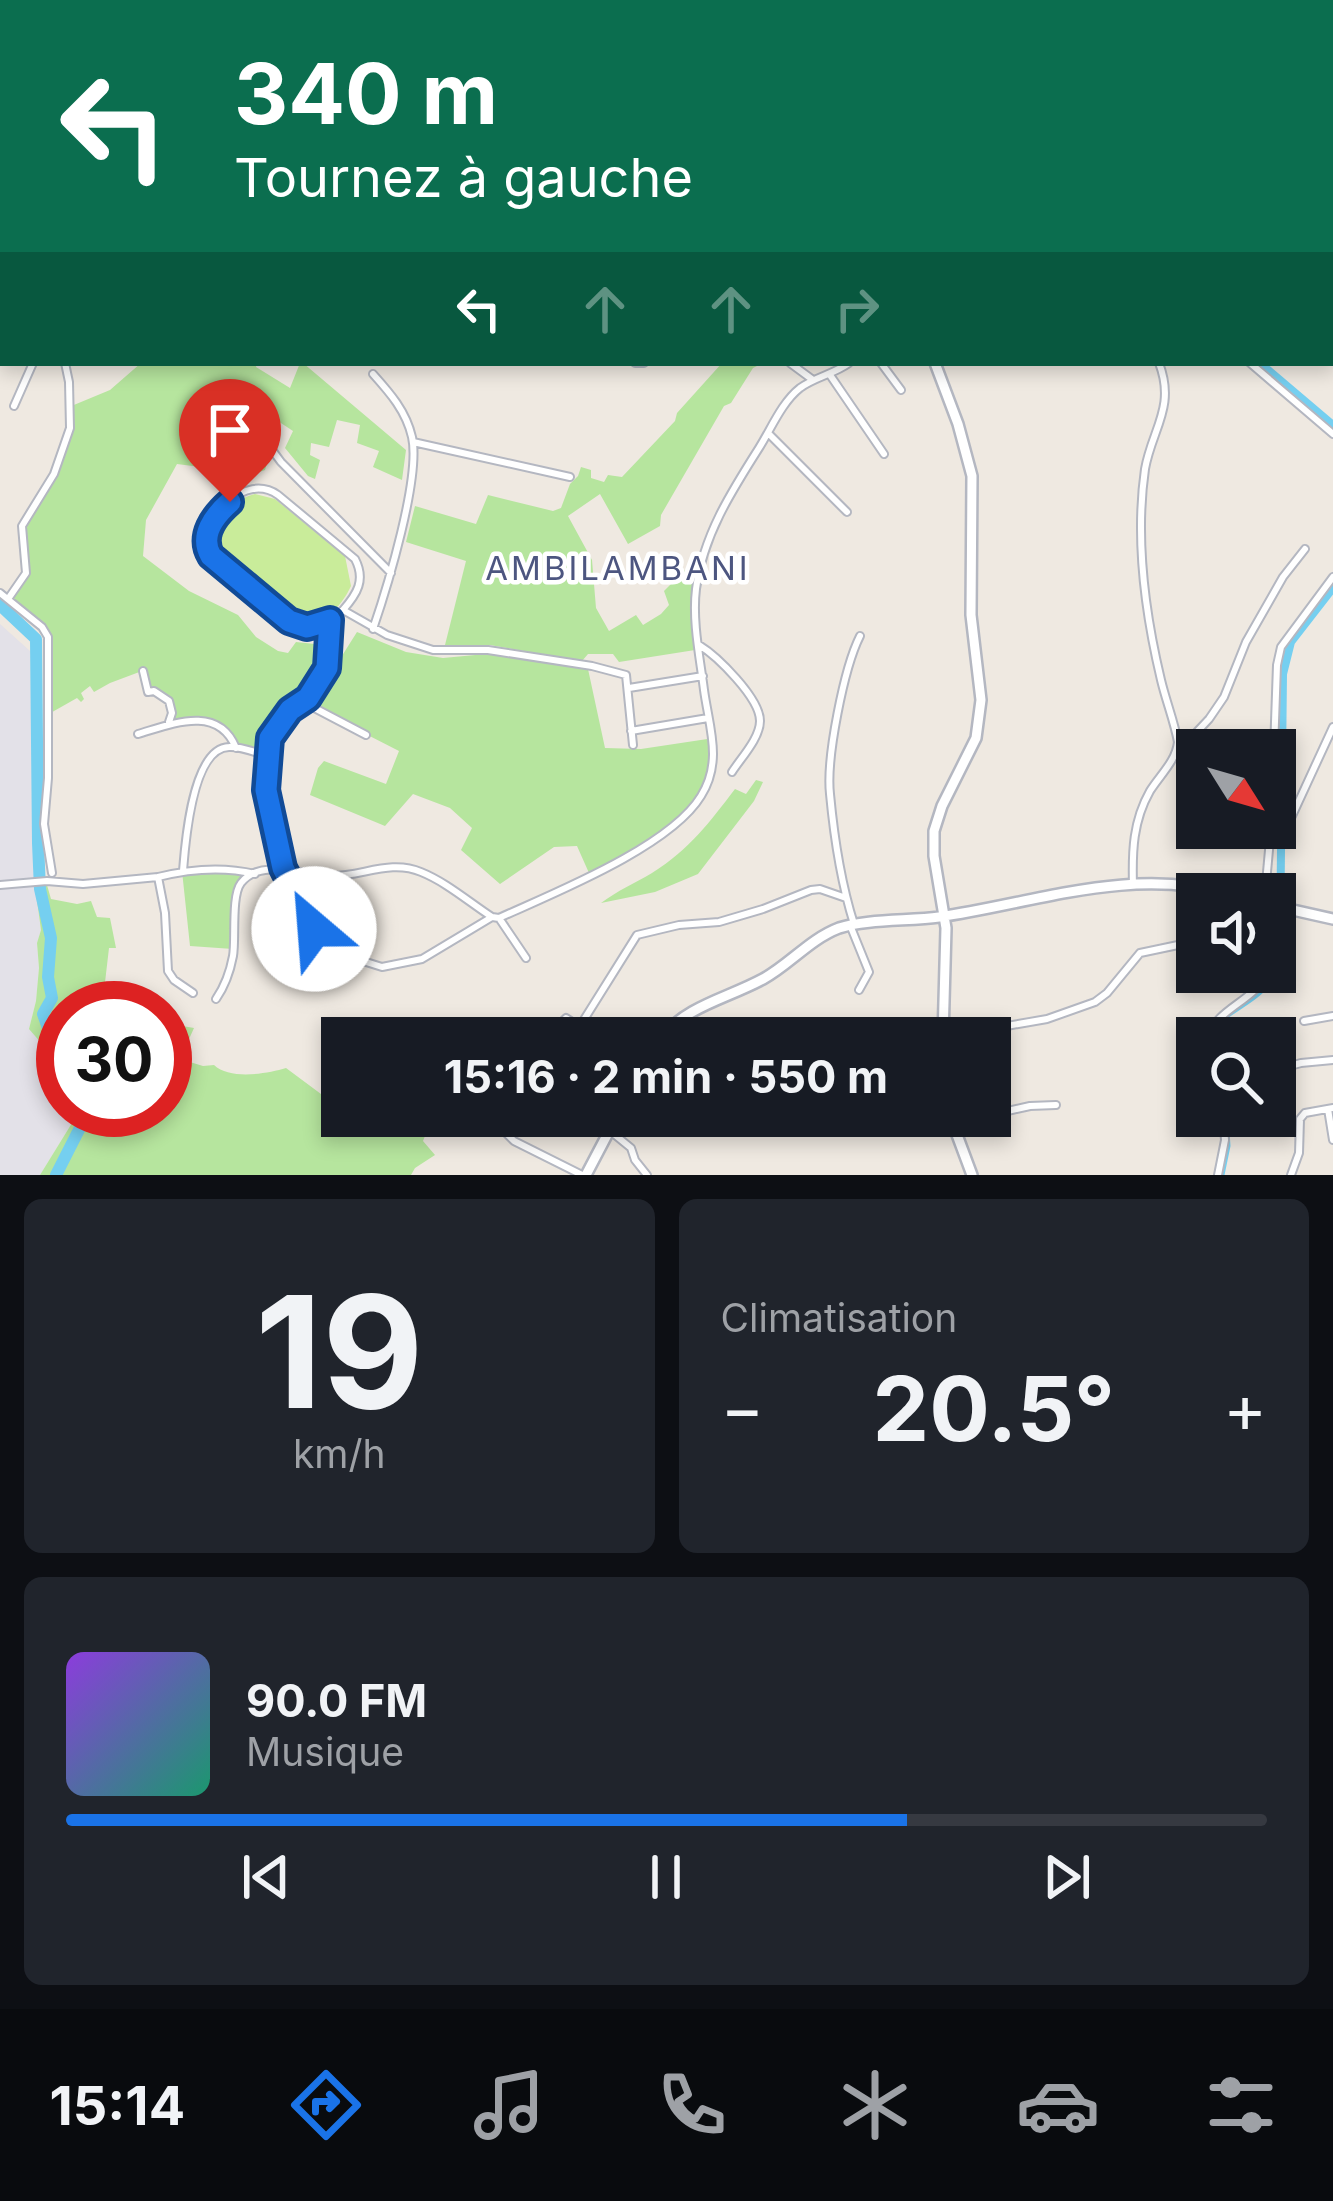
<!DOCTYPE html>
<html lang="fr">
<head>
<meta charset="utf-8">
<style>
  :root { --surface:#171b24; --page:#20242c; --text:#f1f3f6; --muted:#9ea1a6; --line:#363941; --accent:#1a73e8 }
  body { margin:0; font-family:Inter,sans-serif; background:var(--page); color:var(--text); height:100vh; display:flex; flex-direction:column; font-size:45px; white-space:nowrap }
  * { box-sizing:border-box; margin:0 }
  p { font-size:39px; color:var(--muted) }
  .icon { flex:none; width:66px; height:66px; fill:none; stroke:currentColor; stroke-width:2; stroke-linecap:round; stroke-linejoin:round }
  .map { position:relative; height:1175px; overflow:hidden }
  .sheet { display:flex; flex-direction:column; gap:24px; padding:24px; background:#0d0f14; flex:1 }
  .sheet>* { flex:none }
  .top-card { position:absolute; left:0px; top:0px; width:1335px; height:366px; box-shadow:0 6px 18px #0003; background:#0b6e4f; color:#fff; overflow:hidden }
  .needle { width:78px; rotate:127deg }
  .tools { position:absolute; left:1176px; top:729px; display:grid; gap:24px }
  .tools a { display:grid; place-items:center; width:120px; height:120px; border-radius:0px; background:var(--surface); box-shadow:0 6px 18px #0003; font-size:60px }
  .speed { position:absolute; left:36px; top:981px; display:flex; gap:24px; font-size:60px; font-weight:700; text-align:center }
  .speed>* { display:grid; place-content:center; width:156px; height:156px; border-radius:50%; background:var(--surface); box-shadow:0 6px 18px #0003; line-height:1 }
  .speed .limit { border:18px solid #d22; background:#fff; color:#111 }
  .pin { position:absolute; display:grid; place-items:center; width:102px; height:102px; color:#fff; margin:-123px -51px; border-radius:50% 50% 50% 0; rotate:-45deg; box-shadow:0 0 12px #0007 }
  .pin .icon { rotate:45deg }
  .me { position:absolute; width:132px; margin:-66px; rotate:333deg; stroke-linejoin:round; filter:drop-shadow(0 0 9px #0008) }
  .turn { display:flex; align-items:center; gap:42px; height:252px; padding:0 36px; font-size:54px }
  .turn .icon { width:156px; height:156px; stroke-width:2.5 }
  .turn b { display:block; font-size:84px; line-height:102px }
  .lanes { display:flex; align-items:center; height:114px; padding:0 36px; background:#0003; justify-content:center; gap:60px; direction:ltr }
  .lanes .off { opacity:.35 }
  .big { font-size:90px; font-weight:700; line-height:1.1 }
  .sheet .tile { flex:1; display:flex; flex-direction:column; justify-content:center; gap:18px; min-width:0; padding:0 42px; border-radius:18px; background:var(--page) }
  .sheet .dial { align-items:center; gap:0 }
  .dial b { font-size:156px; line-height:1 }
  .song { display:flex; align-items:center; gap:36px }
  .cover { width:144px; height:144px; border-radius:18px; background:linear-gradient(135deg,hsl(270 70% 55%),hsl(160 70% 35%)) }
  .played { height:12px; border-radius:6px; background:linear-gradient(90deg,var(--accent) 70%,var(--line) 70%) }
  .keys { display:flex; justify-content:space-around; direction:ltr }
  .heat { display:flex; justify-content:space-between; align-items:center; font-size:66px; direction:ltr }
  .sheet .tiles { flex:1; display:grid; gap:24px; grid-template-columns:1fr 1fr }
  .tile:last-child { grid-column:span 2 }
  .trip { position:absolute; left:321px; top:1017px; width:690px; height:120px; border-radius:0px; background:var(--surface); box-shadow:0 6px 18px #0003; font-weight:700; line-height:120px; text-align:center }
  .menu { display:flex; height:192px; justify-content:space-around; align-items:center; background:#090b0e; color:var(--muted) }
  .menu .icon { width:84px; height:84px }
  .menu .on { color:var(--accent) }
  .menu b { font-size:54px; color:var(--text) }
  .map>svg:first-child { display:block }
</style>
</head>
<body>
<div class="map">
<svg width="1333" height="1175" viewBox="0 0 1333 1175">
  <rect width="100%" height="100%" fill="#efe9e1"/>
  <path fill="#e3e1e8" d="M 0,624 L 30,651 L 34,878 L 0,881 Z
    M 35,886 L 41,930 L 37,943 L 39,968 L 36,1001 L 29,1029 L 56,1046 L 63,1057 L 63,1110 L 80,1110 L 40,1175 L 0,1175 L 0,888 Z"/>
  <path fill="#b6e59e" d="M 141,363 L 257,363 L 256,367 L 290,388 L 300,363 L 303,363 L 406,450 L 402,480 L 373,467 L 379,451 L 357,443 L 360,425 L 337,420 L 329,447 L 311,443 L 310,455 L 320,460 L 315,479 L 308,476 L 285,448 L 293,431 L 220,383 L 194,420 L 192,438 L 202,449 L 213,454 L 222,444 L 268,460 L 265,470 L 254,474 L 177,464 L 146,520 L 143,556 L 189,591 L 238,615 L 256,637 L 278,651 L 288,653 L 296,642 L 315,644 L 333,670 L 357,632 L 406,652 L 443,658 L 486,654 L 588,669 L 605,748 L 641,749 L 714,738 C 714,747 715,757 713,766 C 705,823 634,851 589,873 L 577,846 L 554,847 L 500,884 L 461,850 L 472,828 L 450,808 L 413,794 L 385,826 L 310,795 L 318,768 L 324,761 L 386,784 L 399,751 L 303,702 C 282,714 271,732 268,756 L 236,748 L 224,729 L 192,720 L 167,725 L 172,713 L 164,696 L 148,692 L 142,671 L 110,683 L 94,692 L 90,686 L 81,693 L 84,699 L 81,702 L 77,698 L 47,715 L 48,637 L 42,627 L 8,600 L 26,573 L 22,526 L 54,474 L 70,428 L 69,407 L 110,390 Z
    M 722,363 L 763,363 L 753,368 L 731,403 L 724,406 L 661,515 L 660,526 L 628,544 L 600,494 L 568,516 L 592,560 L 596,608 L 609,631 L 636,615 L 643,625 L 661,614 L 669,605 L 664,591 L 697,558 L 691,596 L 695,650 L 619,662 L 613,654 L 588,654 L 582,661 L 490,645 L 445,645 L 466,561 L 406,542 L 415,506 L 476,524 L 488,495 L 553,511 L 561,508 L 570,484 L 578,476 L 581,467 L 591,470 L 591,478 L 604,482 L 608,475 L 622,477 L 675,421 L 677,413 Z
    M 756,780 L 763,782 L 754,801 L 698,874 L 655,892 L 601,903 C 617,891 635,883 652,873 C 690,849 709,823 735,789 L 746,794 Z
    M 225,868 L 255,874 C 230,891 235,921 233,949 L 190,946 L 182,871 Z
    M 47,885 L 51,899 L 77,904 L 91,901 L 97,917 L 110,918 L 116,948 L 109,948 L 104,991 L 119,990 L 129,1008 L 63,1008 L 63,1057 L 56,1046 L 42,1044 L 29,1029 L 36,1001 L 39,968 L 37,943 L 41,930 L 35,886 Z
    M 165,1023 L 194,1028 L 180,1059 L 203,1066 L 214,1065 C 230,1080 266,1074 286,1068 L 321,1094 L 342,1092 L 342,1116 L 376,1116 L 405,1133 L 412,1126 L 420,1125 L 427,1131 L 423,1141 L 435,1155 L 415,1168 L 411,1175 L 40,1175 L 80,1110 L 165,1110 Z"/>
  <path fill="#c9ec9a" d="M 255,494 L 275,499 L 345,556 L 351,586 C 339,611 319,630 291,615 L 223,559 C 205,529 224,502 255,494 Z"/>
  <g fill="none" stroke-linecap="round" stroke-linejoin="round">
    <path stroke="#75cff0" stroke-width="3" d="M 1221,1021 C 1256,996 1283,988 1280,940
      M 1223,1175 L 1229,1146 L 1227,1116"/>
    <path stroke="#75cff0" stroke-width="8" d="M 1332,128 L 1333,128
      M 1260,363 L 1333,425
      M 1280,940 L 1283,674 L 1291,642 L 1333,588"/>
    <path stroke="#75cff0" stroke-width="12" d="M 0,605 L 36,639 L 38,843 L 40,889 L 51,938 L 48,977 L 52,998 L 43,1014 L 49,1031 L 59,1034 L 63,1042
      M 56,1175 L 89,1110"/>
    <g stroke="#b4b7c1" stroke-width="10">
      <path id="street" d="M 131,0 L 134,3
        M 248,0 L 248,3
        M 1110,0 L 1113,3
        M 108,3 L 109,0
        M 714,3 L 715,0
        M 1332,90 L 1333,90
        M 1332,182 L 1333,182
        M 635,363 L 644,363
        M 790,363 L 813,380
        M 881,363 L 901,390
        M 1250,363 L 1333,434
        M 830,375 L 884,454
        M 211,404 L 264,439 L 281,462 L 391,573
        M 14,406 L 33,363
        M 768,433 L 847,512
        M 413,442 L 570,477
        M 0,593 L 42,627 L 48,637 L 48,778 L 44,824 L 52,873
        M 8,599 L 26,573 L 22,526 L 54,474 L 70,428 L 69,382 L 65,363
        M 343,610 C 333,618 322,627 308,627 C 282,627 223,570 207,550 C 204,516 245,472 278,495 L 355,559 C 366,580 357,594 343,610 L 387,635 L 433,650 L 488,650 L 592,666 L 626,675 L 633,745
        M 330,620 L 327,668 L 308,698 L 290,710 L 270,738 L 268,756 L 266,790 L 274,834 L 283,868 L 301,907 L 313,929 L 327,943 L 347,956 L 382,967 L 422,959 L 492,917 L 499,918 C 554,893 670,847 701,796 C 723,761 709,727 704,690 C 700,658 692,621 696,589 C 703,536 731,492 759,448 C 771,429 782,402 800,388 C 815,377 834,374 849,363
        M 373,629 C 387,588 421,477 412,437 C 406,411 390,393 373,374
        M 699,645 C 717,656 760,698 760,721 C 760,738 741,758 732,772
        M 143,671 L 148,692 L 154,691 L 169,701 L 172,713 L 169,722
        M 629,688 L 703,676
        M 303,702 L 366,735
        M 631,731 L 708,718
        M 138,734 C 172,724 218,704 236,748
        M 1274,750 L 1277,665 L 1281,647 L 1333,577
        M 1179,751 L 1209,719 L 1224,697 L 1246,642 L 1283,577 L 1305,549
        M 1275,819 L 1288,819 L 1292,816 L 1333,727
        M 183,871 C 185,845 192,748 229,747 C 241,746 257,753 268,756
        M 158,877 C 190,869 222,866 255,874
        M 0,885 L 47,881 L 83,884 L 158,877 L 165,913 L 168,971 L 174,980 L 193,993
        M 1133,885 C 1132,851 1133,821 1150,791 C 1160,775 1176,761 1178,742 C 1174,721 1166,701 1161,680 C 1145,613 1135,538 1145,469 C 1152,429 1176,407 1159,363
        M 1265,894 L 1271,828
        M 499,918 L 526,958
        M 854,924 C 841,883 834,837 830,794 C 826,758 844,668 860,636
        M 850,925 L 869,972 L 859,990
        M 216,999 C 225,986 230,972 233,956 C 236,939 231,896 241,883 C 261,857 305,876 330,876 C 361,877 390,859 421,872 C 446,882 469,902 492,917
        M 1304,1021 L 1333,1016
        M 580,1026 L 637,935 L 679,925 L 719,922 L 763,909 L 811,890 L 820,889 L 846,898
        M 506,1036 L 521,1038
        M 546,1038 L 566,1018 L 597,1038
        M 974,1038 L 1001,1027 L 1047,1019 L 1095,1002 L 1107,993 L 1140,953 L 1197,941
        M 1207,1038 C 1218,1007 1254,1002 1268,972
        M 1275,1070 L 1301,1063 L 1333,1060
        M 1328,1109 L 1333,1140
        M 990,1115 L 1030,1106 L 1056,1105
        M 489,1116 L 514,1141 L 582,1175
        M 953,1124 L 987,1116
        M 609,1130 L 631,1148 L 635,1160 L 647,1175
        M 1218,1175 L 1225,1140 L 1223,1116
        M 1291,1175 L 1299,1153 L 1300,1119 L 1305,1113 L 1333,1108"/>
    </g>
    <g stroke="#b4b7c1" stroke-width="14">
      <path id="secondary" d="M 551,0 L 552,3
        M 606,3 L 608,0
        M 1267,3 L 1275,0
        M 0,234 L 3,234
        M 0,291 L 3,288
        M 0,303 L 3,299
        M 935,363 L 958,424 L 972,476 L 971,615 L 981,700 L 976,738 L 942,806 L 934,831 L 934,856 L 946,928 L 943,1038
        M 1275,906 L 1333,919
        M 661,1038 C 688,1005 726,999 763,979 C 789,965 810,939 839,928 C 866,919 909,921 939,917 C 1035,903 1131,866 1228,894
        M 950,1116 L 972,1175
        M 586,1175 L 617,1116"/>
    </g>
    <use href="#street" stroke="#fff" stroke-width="6"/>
    <use href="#secondary" stroke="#fff" stroke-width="9"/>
  </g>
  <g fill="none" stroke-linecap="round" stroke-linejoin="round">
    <g stroke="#114b97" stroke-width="30">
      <path id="route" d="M 230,502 C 214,516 199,536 211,556 L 289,621 L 307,627 L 330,620 L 327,668 L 308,698 L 290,710 L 270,738 L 266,790 L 283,868 L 314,929"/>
    </g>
    <use href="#route" stroke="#1a73e8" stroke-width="21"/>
  </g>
  <g text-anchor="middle" stroke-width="9" stroke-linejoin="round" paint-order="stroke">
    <g font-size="33" letter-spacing="3" fill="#4d5680" stroke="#fff">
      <text x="618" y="580">AMBILAMBANI</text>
    </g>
  </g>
</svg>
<div class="tools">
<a><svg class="needle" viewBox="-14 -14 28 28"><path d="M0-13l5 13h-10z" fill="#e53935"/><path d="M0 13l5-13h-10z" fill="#9ea1a6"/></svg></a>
<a><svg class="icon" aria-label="sound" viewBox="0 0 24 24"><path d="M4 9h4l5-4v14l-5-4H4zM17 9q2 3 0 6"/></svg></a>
<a><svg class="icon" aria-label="search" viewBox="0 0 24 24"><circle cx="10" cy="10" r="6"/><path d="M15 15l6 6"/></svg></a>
</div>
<div class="speed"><div class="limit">30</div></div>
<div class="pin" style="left:230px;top:502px;background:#d93025"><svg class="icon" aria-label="arrive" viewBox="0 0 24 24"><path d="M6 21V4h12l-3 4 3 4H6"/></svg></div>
<svg class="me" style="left:314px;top:929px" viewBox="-20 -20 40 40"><circle r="19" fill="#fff"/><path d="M0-13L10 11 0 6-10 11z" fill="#1a73e8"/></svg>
<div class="trip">15:16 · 2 min · 550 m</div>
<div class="top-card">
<div class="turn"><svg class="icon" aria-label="left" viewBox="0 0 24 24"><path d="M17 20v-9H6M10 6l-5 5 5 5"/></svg><div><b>340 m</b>Tournez à gauche</div></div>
<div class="lanes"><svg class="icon" aria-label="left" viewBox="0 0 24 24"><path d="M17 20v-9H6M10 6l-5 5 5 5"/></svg><svg class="icon off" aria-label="ahead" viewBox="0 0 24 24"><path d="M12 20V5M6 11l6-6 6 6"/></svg><svg class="icon off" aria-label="ahead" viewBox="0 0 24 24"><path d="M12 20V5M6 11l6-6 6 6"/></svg><svg class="icon off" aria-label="right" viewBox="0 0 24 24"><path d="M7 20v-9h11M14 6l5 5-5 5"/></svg></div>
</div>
</div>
<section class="sheet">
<div class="tiles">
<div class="tile dial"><b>19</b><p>km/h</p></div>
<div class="tile"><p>Climatisation</p>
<div class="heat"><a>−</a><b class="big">20.5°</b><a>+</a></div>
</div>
<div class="tile">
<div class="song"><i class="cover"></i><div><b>90.0 FM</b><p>Musique</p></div></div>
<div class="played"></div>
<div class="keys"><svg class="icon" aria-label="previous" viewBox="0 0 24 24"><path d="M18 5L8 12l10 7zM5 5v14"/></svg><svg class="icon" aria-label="pause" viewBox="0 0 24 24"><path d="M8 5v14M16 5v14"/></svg><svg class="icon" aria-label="next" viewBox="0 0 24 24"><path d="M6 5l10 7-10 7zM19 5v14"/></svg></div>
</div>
</div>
</section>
<nav class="menu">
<b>15:14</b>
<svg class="icon on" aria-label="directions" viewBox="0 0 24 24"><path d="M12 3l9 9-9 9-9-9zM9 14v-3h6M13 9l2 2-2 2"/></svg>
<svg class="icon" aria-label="music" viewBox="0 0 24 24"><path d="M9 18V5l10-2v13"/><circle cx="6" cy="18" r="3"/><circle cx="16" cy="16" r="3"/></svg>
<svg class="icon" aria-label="phone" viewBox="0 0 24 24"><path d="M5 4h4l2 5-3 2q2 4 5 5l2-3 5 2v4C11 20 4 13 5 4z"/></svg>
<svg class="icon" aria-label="climate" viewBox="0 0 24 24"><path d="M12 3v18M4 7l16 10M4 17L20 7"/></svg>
<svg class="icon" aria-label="car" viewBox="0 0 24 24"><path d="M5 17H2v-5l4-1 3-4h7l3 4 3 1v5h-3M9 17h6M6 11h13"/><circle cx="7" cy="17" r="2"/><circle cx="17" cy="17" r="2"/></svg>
<svg class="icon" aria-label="filters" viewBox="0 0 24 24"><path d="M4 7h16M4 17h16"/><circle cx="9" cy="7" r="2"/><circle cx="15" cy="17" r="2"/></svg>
</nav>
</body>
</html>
